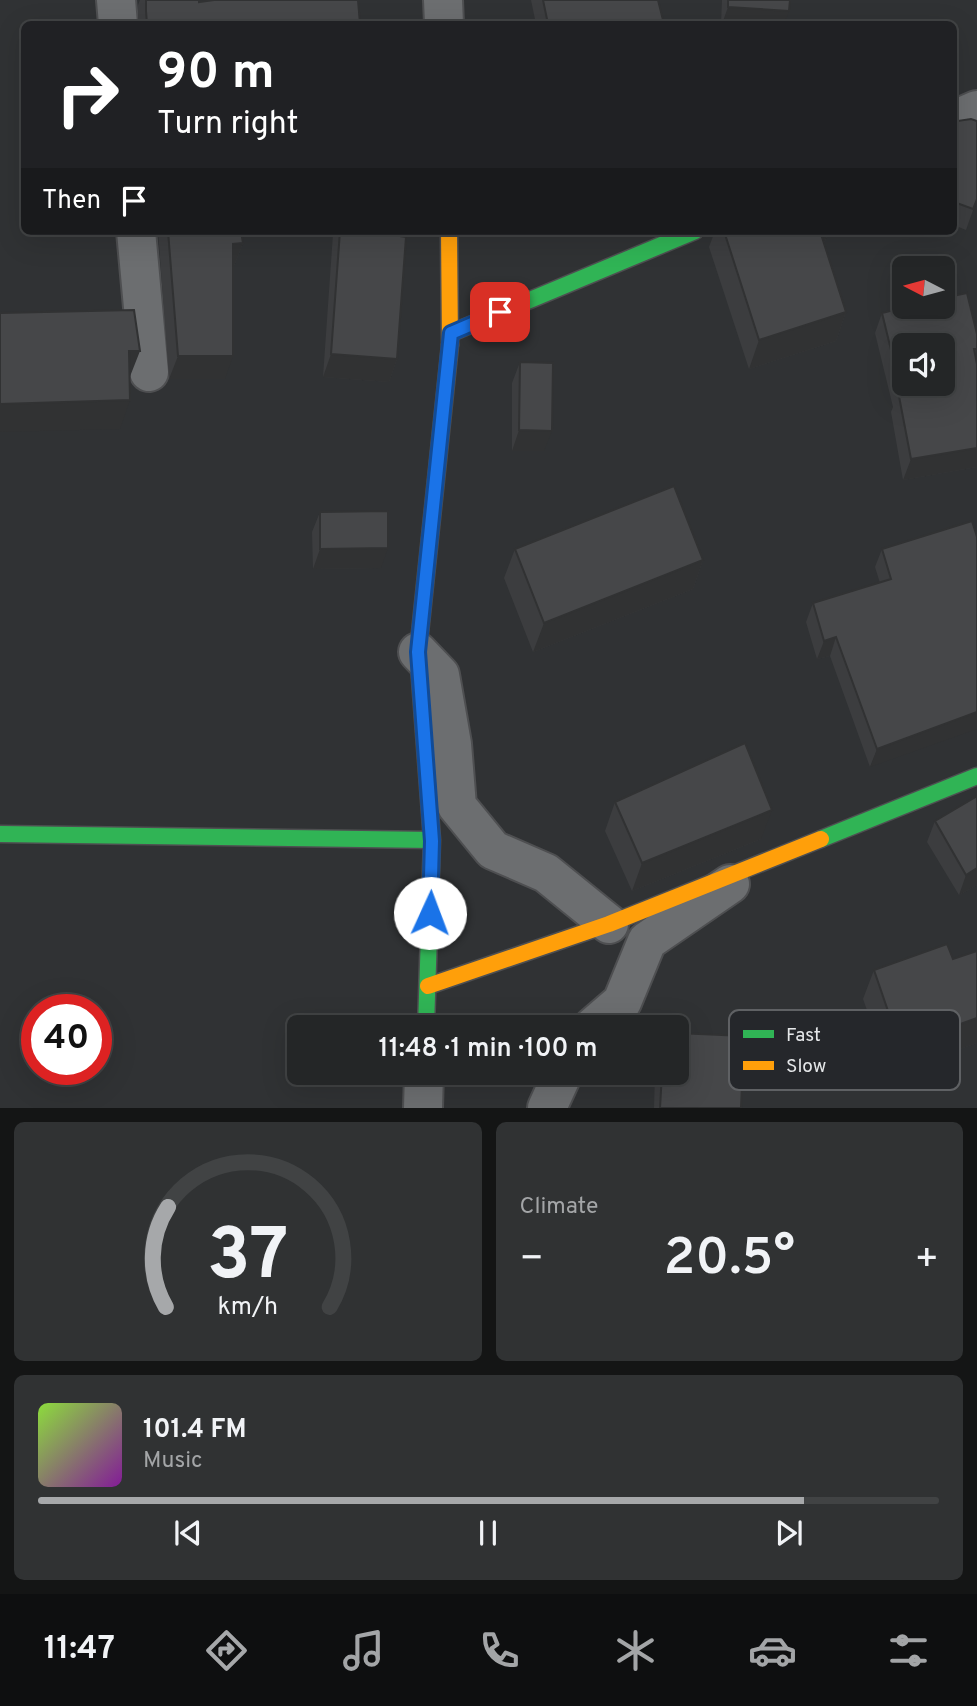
<!DOCTYPE html>
<html lang="en">
<head>
<meta charset="utf-8">
<style>
  :root { --surface:#242627; --page:#303233; --text:#f1f3f6; --muted:#a3a5a7; --line:#414344; --accent:#a6a8aa }
  body { margin:0; font-family:Overpass,sans-serif; background:var(--page); color:var(--text); height:100vh; display:flex; flex-direction:column; font-size:26px; white-space:nowrap }
  * { box-sizing:border-box; margin:0 }
  p { font-size:23px; color:var(--muted) }
  .icon { flex:none; width:38px; height:38px; fill:none; stroke:currentColor; stroke-width:2; stroke-linecap:round; stroke-linejoin:round }
  .map { position:relative; height:1108px; overflow:hidden }
  .sheet { display:flex; flex-direction:column; gap:14px; padding:14px; background:#141515; flex:1 }
  .sheet>* { flex:none }
  .banner { position:absolute; left:21px; top:21px; width:936px; height:214px; border-radius:10px; box-shadow:0 7px 28px #0002,0 0 0 2px var(--line); background:#202124; color:#fff; overflow:hidden }
  .needle { width:46px; rotate:276deg }
  .controls { position:absolute; left:892px; top:256px; display:grid; gap:14px }
  .controls a { display:grid; place-items:center; width:63px; height:63px; border-radius:10px; background:var(--surface); box-shadow:0 7px 28px #0002,0 0 0 2px var(--line); font-size:35px }
  .speed { position:absolute; left:21px; top:994px; display:flex; gap:14px; font-size:35px; font-weight:700; text-align:center }
  .speed>* { display:grid; place-content:center; width:91px; height:91px; border-radius:50%; background:var(--surface); box-shadow:0 7px 28px #0002,0 0 0 2px var(--line); line-height:1 }
  .speed .limit { border:10px solid #d22; background:#fff; color:#111 }
  .pin { position:absolute; display:grid; place-items:center; width:60px; height:60px; color:#fff; margin:-30px; border-radius:14px; box-shadow:0 4px 10px #0006 }
  .me { position:absolute; width:77px; margin:-38px; rotate:2deg; stroke-linejoin:round; filter:drop-shadow(0 0 5px #0008) }
  .turn { display:flex; align-items:center; gap:24px; height:147px; padding:0 21px; font-size:32px }
  .turn .icon { width:91px; height:91px; stroke-width:2.5 }
  .turn b { display:block; font-size:49px; line-height:60px }
  .then { display:flex; align-items:center; height:66px; padding:0 21px; background:#0003; gap:14px; font-size:26px }
  .big { font-size:52px; font-weight:600; line-height:1.1 }
  .sheet .widget { flex:1; display:flex; flex-direction:column; justify-content:center; gap:10px; min-width:0; padding:0 24px; border-radius:10px; background:var(--page) }
  .sheet .dial { align-items:center; gap:0 }
  .dial svg { height:182px; overflow:visible; fill:none; stroke:var(--line); stroke-width:7; stroke-linecap:round; text-anchor:middle }
  .dial text { fill:var(--text); stroke:none }
  .song { display:flex; align-items:center; gap:21px }
  .cover { width:84px; height:84px; border-radius:10px; background:linear-gradient(135deg,hsl(90 70% 55%),hsl(290 70% 35%)) }
  .played { height:7px; border-radius:4px; background:linear-gradient(90deg,var(--accent) 85%,var(--line) 85%) }
  .keys { display:flex; justify-content:space-around; direction:ltr }
  .heat { display:flex; justify-content:space-between; align-items:center; font-size:38px; direction:ltr }
  .sheet .tiles { flex:1; display:grid; gap:14px; grid-template-columns:1fr 1fr }
  .widget:last-child { grid-column:span 2 }
  .trip { position:absolute; left:287px; top:1015px; width:402px; height:70px; border-radius:10px; background:var(--surface); box-shadow:0 7px 28px #0002,0 0 0 2px var(--line); font-weight:600; line-height:70px; text-align:center }
  .tab-bar { display:flex; height:112px; justify-content:space-around; align-items:center; background:#0e0f10; color:var(--muted) }
  .tab-bar .icon { width:49px; height:49px }
  .tab-bar .current { color:var(--accent) }
  .tab-bar b { font-size:32px; color:var(--text) }
  .map>svg:first-child { display:block }
</style>
</head>
<body>
<div class="map">
<svg width="977" height="1108" viewBox="0 0 977 1108">
  <rect width="100%" height="100%" fill="#303234"/>
  <g fill="none" stroke-linecap="round" stroke-linejoin="round">
    <g stroke="#4e4f51" stroke-width="42">
      <path id="street" d="M 116,0 L 118,24
        M 443,0 L 444,24
        M 954,120 L 977,110
        M 136,231 L 149,372
        M 418,652 L 440,675 L 452,744 L 457,806 L 493,850 L 546,873 L 609,924
        M 593,1027 L 622,1002 L 647,941 L 730,884
        M 423,1108 L 424,1073
        M 547,1108 L 563,1073"/>
    </g>
    <g stroke="#4e4f51" stroke-width="19">
      <path id="fast" d="M 451,333 L 695,231
        M 0,834 L 432,840
        M 821,839 L 977,776
        M 426,1027 L 432,840 L 418,652 L 450,345"/>
    </g>
    <g stroke="#4e4f51" stroke-width="19">
      <path id="slow" d="M 449,231 L 450,345
        M 428,986 L 609,924 L 821,839"/>
    </g>
    <use href="#street" stroke="#6c6e70" stroke-width="38"/>
    <use href="#fast" stroke="#30b455" stroke-width="16"/>
    <use href="#slow" stroke="#ff9f0a" stroke-width="16"/>
  </g>
  <path fill="#3c3d3f" d="M 140,0 L 199,0 L 199,2 L 360,24 L 138,24 L 138,5 Z
    M 531,0 L 658,0 L 664,24 L 536,24 Z
    M 722,0 L 790,0 L 784,24 L 721,24 Z
    M 954,118 L 977,199 L 966,230 L 954,225 Z
    M 158,231 L 399,231 L 397,359 L 389,382 L 323,377 L 333,234 L 242,233 L 243,243 L 234,266 L 233,266 L 225,379 L 169,379 Z
    M 715,231 L 829,231 L 825,241 L 824,242 L 846,312 L 836,341 L 749,369 L 709,247 Z
    M 882,313 L 977,334 L 976,359 L 977,467 L 903,480 L 891,412 L 893,407 L 875,333 Z
    M 520,362 L 544,451 L 512,451 L 512,383 Z
    M 320,512 L 381,568 L 313,569 L 312,532 Z
    M 972,521 L 870,767 L 830,656 L 817,659 L 806,622 L 813,603 L 880,583 L 875,567 L 882,549 Z
    M 515,549 L 703,560 L 693,589 L 533,652 L 504,578 Z
    M 615,802 L 761,839 L 632,891 L 605,831 Z
    M 935,821 L 977,885 L 959,895 L 927,842 Z
    M 977,951 L 977,1043 L 890,1074 L 863,999 L 874,970 L 953,959 Z
    M 655,1073 L 677,1073 L 741,1108 L 654,1108 Z"/>
  <path fill="#313233" d="M 728,7 L 789,11 L 784,24 L 722,24 Z
    M 231,231 L 334,231 L 333,234 L 231,232 Z
    M 812,231 L 829,231 L 825,241 L 806,247 Z
    M 243,243 L 234,266 L 224,267 L 233,244 Z
    M 846,312 L 836,341 L 749,369 L 759,340 Z
    M 129,351 L 140,351 L 129,379 Z
    M 331,354 L 397,359 L 389,382 L 323,377 Z
    M 178,356 L 233,356 L 225,379 L 169,379 Z
    M 130,400 L 120,429 L 0,432 L 0,404 Z
    M 519,430 L 552,431 L 544,451 L 512,451 Z
    M 977,448 L 977,467 L 903,480 L 911,459 Z
    M 388,548 L 381,568 L 313,569 L 320,549 Z
    M 703,560 L 693,589 L 533,652 L 544,623 Z
    M 836,637 L 830,656 L 817,659 L 824,641 Z
    M 977,712 L 977,729 L 870,767 L 877,749 Z
    M 772,810 L 761,839 L 632,891 L 642,863 Z
    M 977,868 L 977,885 L 959,895 L 966,875 Z
    M 977,1018 L 977,1043 L 890,1074 L 900,1046 Z"/>
  <path fill="#464749" stroke="#313233" stroke-width="2" fill-rule="evenodd" d="M 146,0 L 199,0 L 199,2 L 214,0 L 358,0 L 360,24 L 147,24 L 146,11 Z
    M 543,0 L 658,0 L 664,24 L 548,24 Z
    M 728,0 L 790,0 L 789,11 L 728,7 Z
    M 954,118 L 958,121 L 971,119 L 977,121 L 977,199 L 973,209 L 954,202 Z
    M 168,231 L 241,231 L 243,243 L 233,244 L 233,356 L 178,356 Z
    M 340,231 L 399,231 L 399,236 L 406,237 L 397,359 L 331,354 Z
    M 724,231 L 820,231 L 846,312 L 759,340 Z
    M 967,293 L 977,334 L 977,349 L 974,349 L 977,364 L 977,448 L 911,459 L 898,391 L 901,391 L 882,313 L 910,306 L 943,306 L 943,298 ZM 905,345 L 943,345 L 943,383 L 905,383 Z
    M 134,310 L 140,351 L 129,351 L 130,400 L 0,404 L 0,313 Z
    M 520,362 L 553,363 L 552,431 L 519,430 Z
    M 674,486 L 703,560 L 544,623 L 515,549 Z
    M 388,511 L 388,548 L 320,549 L 320,512 Z
    M 972,521 L 977,537 L 977,712 L 877,749 L 836,637 L 824,641 L 813,603 L 891,579 L 882,549 Z
    M 745,743 L 772,810 L 642,863 L 615,802 Z
    M 977,796 L 977,868 L 966,875 L 935,821 Z
    M 947,944 L 953,959 L 977,951 L 977,1018 L 900,1046 L 874,970 Z
    M 677,1033 L 744,1036 L 741,1108 L 660,1108 L 662,1073 L 677,1073 Z"/>
  <g fill="none" stroke-linecap="round" stroke-linejoin="round">
    <g stroke="#114b97" stroke-width="18">
      <path id="route" d="M 430,913 L 432,841 L 418,652 L 451,333 L 500,312"/>
    </g>
    <use href="#route" stroke="#1a73e8" stroke-width="12"/>
  </g>
  <rect x="729" y="1010" width="231" height="80" rx="10" fill="#25272b" stroke="#5f6164" stroke-width="2"/>
  <rect x="743" y="1030" width="31" height="8" fill="#30b455"/>
  <rect x="743" y="1061" width="31" height="9" fill="#ff9f0a"/>
  <g font-size="19" fill="#e5e7e9">
    <text x="786" y="1041">Fast</text>
    <text x="786" y="1072">Slow</text>
  </g>
</svg>
<div class="controls">
<a><svg class="needle" viewBox="-14 -14 28 28"><path d="M0-13l5 13h-10z" fill="#e53935"/><path d="M0 13l5-13h-10z" fill="#a3a5a7"/></svg></a>
<a><svg class="icon" aria-label="sound" viewBox="0 0 24 24"><path d="M4 9h4l5-4v14l-5-4H4zM17 9q2 3 0 6"/></svg></a>
</div>
<div class="speed"><div class="limit">40</div></div>
<div class="pin" style="left:500px;top:312px;background:#d93025"><svg class="icon" aria-label="arrive" viewBox="0 0 24 24"><path d="M6 21V4h12l-3 4 3 4H6"/></svg></div>
<svg class="me" style="left:430px;top:913px" viewBox="-20 -20 40 40"><circle r="19" fill="#fff"/><path d="M0-13L10 11 0 6-10 11z" fill="#1a73e8"/></svg>
<div class="trip">11:48 · 1 min · 100 m</div>
<div class="banner">
<div class="turn"><svg class="icon" aria-label="right" viewBox="0 0 24 24"><path d="M7 20v-9h11M14 6l5 5-5 5"/></svg><div><b>90 m</b>Turn right</div></div>
<div class="then">Then<svg class="icon" aria-label="arrive" viewBox="0 0 24 24"><path d="M6 21V4h12l-3 4 3 4H6"/></svg></div>
</div>
</div>
<section class="sheet">
<div class="tiles">
<div class="widget dial"><svg viewBox="0 0 100 80">
<path d="M14 69A42 42 0 1 1 86 69"/>
<path d="M14 69A42 42 0 0 1 15 25" stroke="#a6a8aa"/>
<text x="50" y="56" font-size="32" font-weight="700">37</text>
<text x="50" y="72" font-size="11">km/h</text>
</svg></div>
<div class="widget"><p>Climate</p>
<div class="heat"><a>−</a><b class="big">20.5°</b><a>+</a></div>
</div>
<div class="widget">
<div class="song"><i class="cover"></i><div><b>101.4 FM</b><p>Music</p></div></div>
<div class="played"></div>
<div class="keys"><svg class="icon" aria-label="previous" viewBox="0 0 24 24"><path d="M18 5L8 12l10 7zM5 5v14"/></svg><svg class="icon" aria-label="pause" viewBox="0 0 24 24"><path d="M8 5v14M16 5v14"/></svg><svg class="icon" aria-label="next" viewBox="0 0 24 24"><path d="M6 5l10 7-10 7zM19 5v14"/></svg></div>
</div>
</div>
</section>
<nav class="tab-bar">
<b>11:47</b>
<svg class="icon current" aria-label="directions" viewBox="0 0 24 24"><path d="M12 3l9 9-9 9-9-9zM9 14v-3h6M13 9l2 2-2 2"/></svg>
<svg class="icon" aria-label="music" viewBox="0 0 24 24"><path d="M9 18V5l10-2v13"/><circle cx="6" cy="18" r="3"/><circle cx="16" cy="16" r="3"/></svg>
<svg class="icon" aria-label="phone" viewBox="0 0 24 24"><path d="M5 4h4l2 5-3 2q2 4 5 5l2-3 5 2v4C11 20 4 13 5 4z"/></svg>
<svg class="icon" aria-label="climate" viewBox="0 0 24 24"><path d="M12 3v18M4 7l16 10M4 17L20 7"/></svg>
<svg class="icon" aria-label="car" viewBox="0 0 24 24"><path d="M5 17H2v-5l4-1 3-4h7l3 4 3 1v5h-3M9 17h6M6 11h13"/><circle cx="7" cy="17" r="2"/><circle cx="17" cy="17" r="2"/></svg>
<svg class="icon" aria-label="filters" viewBox="0 0 24 24"><path d="M4 7h16M4 17h16"/><circle cx="9" cy="7" r="2"/><circle cx="15" cy="17" r="2"/></svg>
</nav>
</body>
</html>
